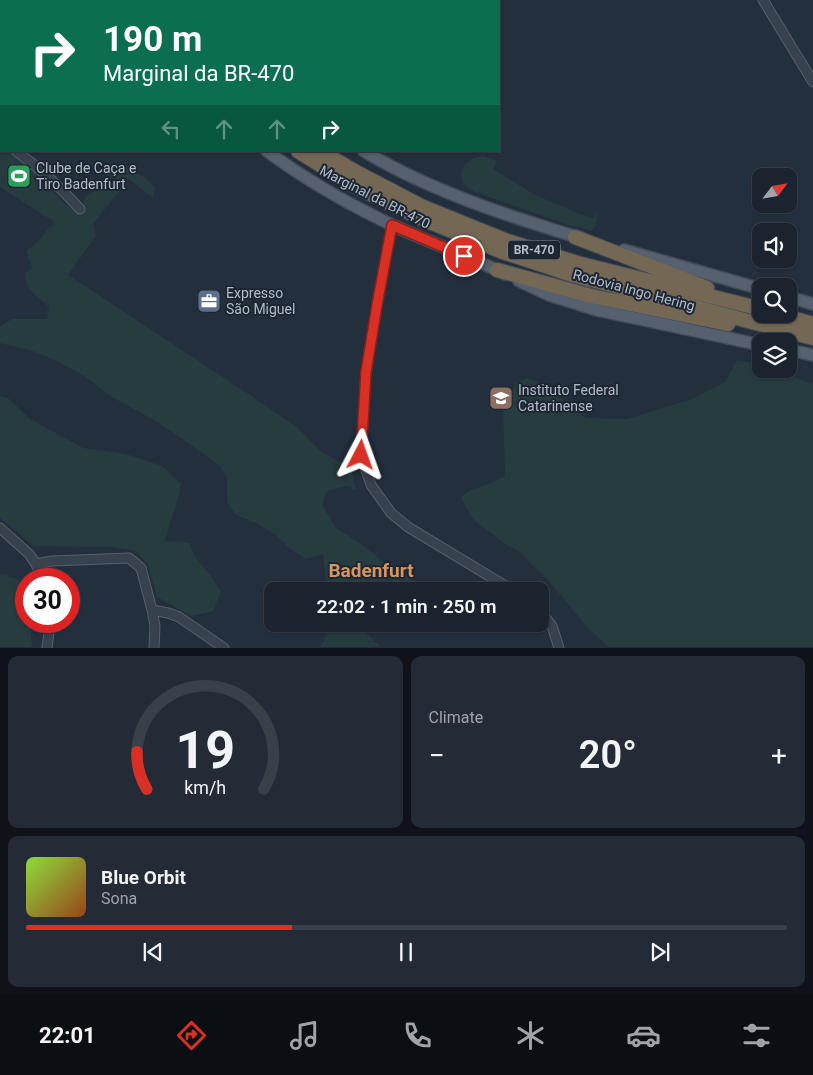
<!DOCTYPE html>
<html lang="en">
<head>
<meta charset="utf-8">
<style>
  :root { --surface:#1b232e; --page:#242b36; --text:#f1f3f6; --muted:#a0a4aa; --line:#39404a; --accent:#d93025 }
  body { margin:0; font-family:Roboto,sans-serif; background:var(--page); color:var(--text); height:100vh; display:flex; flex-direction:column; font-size:19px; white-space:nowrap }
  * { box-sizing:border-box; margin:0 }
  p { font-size:16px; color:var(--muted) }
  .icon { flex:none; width:28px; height:28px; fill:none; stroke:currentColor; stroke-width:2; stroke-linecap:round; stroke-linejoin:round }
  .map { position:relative; height:648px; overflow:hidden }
  .side { display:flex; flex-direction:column; gap:8px; padding:8px; background:#0f1319; flex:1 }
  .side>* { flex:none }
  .top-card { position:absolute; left:0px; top:0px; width:500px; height:152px; box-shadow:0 1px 4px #0004,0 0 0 1px var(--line); background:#0b6e4f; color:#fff; overflow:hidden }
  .needle { width:32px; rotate:59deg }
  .tools { position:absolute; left:752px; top:168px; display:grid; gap:10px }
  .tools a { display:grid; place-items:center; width:45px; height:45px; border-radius:10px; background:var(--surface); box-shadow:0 1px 4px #0004,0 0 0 1px var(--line); font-size:25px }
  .speed { position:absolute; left:15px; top:568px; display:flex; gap:10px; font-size:25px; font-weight:700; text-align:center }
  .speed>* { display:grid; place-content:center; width:65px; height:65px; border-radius:50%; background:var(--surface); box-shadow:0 1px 4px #0004,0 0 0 1px var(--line); line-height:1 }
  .speed .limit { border:8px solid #d22; background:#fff; color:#111 }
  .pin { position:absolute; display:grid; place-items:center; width:42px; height:42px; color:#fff; margin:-21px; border:2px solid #fff; border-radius:50%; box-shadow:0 1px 5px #0007 }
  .me { position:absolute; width:55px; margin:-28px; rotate:4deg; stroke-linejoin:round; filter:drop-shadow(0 0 4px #0008) }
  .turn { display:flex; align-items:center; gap:18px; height:105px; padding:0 20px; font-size:22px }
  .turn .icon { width:65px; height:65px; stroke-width:2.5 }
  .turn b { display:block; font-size:35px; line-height:42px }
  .lanes { display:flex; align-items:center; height:48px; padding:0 20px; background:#0003; justify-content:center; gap:25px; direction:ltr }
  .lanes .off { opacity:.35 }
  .big { font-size:38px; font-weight:600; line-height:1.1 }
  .side .widget { flex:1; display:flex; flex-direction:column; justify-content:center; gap:8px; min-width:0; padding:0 18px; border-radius:10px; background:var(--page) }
  .side .dial { align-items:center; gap:0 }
  .dial svg { height:130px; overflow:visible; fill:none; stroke:var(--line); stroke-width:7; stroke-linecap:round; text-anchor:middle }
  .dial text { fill:var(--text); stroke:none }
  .song { display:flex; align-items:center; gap:15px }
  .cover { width:60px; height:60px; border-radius:8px; background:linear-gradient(135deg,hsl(90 70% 55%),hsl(20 70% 35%)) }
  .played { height:5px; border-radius:2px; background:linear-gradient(90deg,var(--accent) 35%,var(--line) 35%) }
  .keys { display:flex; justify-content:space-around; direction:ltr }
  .heat { display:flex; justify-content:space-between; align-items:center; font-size:28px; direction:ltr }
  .side .tiles { flex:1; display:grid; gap:8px; grid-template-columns:1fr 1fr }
  .widget:last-child { grid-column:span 2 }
  .trip { position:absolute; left:264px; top:582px; width:285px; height:50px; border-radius:10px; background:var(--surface); box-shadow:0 1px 4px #0004,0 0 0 1px var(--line); font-weight:600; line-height:50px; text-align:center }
  .tab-bar { display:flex; height:80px; justify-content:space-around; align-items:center; background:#0b0e12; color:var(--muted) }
  .tab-bar .icon { width:35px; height:35px }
  .tab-bar .active { color:var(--accent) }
  .tab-bar b { font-size:22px; color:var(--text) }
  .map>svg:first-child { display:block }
</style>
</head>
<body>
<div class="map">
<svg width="813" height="648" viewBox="0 0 813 648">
  <rect width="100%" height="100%" fill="#242f3e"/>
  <path fill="#263c3f" d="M 0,148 L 1,148 L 1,151 C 21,151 50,190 64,203 C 68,207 73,209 78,212 L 83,205 L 85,197 L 94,192 L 111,167 L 119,173 L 125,165 L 145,178 L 155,187 L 153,198 L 129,179 L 93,224 L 96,236 L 68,275 L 250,395 L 298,428 L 321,452 L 351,467 L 356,490 L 346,486 L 327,491 L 322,505 L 336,528 L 360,543 L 387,565 L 400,570 L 414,580 L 425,591 L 340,591 L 326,580 L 323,554 L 306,559 L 290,549 L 275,534 L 256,523 L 236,515 L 227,502 L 227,478 L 220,466 L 174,433 L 152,419 L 112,397 L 86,377 L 57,361 L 33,351 L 0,343 L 0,326 L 12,319 L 47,319 L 49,307 L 36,296 L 27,286 L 25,273 L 33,268 L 28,258 L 27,250 C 35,245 44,236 48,228 L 52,226 L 53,221 L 0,187 Z
    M 483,156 L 497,161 L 493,169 L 535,195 L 585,216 L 593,218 L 596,211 C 598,220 597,224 592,231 L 566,224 L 475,192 L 463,185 C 457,168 466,159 483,156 Z
    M 737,360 L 761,365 L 761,369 L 772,369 L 813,384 L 813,647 L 609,647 L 589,629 L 547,579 L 532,565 L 522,553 L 505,544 L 473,519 L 461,498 C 467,489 476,489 486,485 C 493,482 499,479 505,476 L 503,408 L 516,383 L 528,378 L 542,384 L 586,418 L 627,419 L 692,399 L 725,382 Z
    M 0,396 L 8,398 L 30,419 L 83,448 L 126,454 L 162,466 L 181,484 C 178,503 170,521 165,541 L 189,543 L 196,558 L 213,579 L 221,592 L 213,611 L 192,616 L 157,597 L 148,565 L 136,551 L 112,547 L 34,546 L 0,518 Z
    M 0,575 L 5,575 L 19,580 C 25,596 26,604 26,621 L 30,622 L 32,647 L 0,647 Z
    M 329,624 L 356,624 L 381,647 L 320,647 L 325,639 Z"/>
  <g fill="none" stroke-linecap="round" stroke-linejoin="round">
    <g stroke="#565f6c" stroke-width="11">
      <path id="minor" d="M 763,0 L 813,82
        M 0,140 L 1,141
        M 16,151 C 40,168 61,188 80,209
        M 392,225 L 377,305 L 366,372 L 361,455 L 371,485 L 391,513 L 408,527 L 514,591
        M 0,528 L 29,554 L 36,564 L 42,579
        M 36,564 L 52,561 L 129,558 L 141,568 L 152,610 L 155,626 L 154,648
        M 152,610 L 168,613 L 179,617 L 224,648
        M 540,611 L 552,626 L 559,648
        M 47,648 L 49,632 L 49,621"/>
    </g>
    <g stroke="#414a57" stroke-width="14">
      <path id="major" d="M 75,0 L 76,1
        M 156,0 L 158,1
        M 267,151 C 306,180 348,204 392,225 C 429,242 468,256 505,274
        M 364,151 C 413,181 468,202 523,220 C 543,226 562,233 582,238
        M 624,250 L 761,289
        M 519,281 L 549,295 L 597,310 L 761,345
        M 789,297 L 813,304
        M 789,350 L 813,355"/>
    </g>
    <g stroke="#434c59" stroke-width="16">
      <path id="highway" d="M 107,0 L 108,1
        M 125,0 L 126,1
        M 298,151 L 349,183 L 418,217 L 503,252 L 573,275 L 813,338
        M 320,151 L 356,172 L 423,207 L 507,241 L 577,263 L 761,309
        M 575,237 L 707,288
        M 497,270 L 591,296 L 728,324
        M 778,314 L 813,324"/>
    </g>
    <use href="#minor" stroke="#38414e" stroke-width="9"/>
    <use href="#major" stroke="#56606e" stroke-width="11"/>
    <use href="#highway" stroke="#746855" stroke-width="14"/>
  </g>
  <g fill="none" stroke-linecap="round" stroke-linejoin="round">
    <g stroke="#8d1f18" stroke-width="12">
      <path id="route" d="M 361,455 L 366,372 L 377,305 L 392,225 L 464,256"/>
    </g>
    <use href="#route" stroke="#d93025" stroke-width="9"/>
  </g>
  <defs>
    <g id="stadium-square" transform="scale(1.25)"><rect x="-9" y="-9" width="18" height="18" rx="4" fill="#2e9e5b" stroke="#1d2633"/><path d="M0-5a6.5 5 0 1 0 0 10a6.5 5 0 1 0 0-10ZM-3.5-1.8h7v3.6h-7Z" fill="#fff"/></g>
    <g id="office-square" transform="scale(1.25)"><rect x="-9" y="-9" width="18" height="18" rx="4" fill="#5c6f8a" stroke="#1d2633"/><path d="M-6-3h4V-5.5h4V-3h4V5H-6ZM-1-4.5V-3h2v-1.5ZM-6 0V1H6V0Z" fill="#fff"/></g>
    <g id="university-square" transform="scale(1.25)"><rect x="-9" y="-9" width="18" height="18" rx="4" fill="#8d6e63" stroke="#1d2633"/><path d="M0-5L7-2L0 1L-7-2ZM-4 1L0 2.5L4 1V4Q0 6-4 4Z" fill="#fff"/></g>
  </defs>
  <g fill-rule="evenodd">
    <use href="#stadium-square" x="19" y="176"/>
    <use href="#office-square" x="209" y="301"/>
    <use href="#university-square" x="501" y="398"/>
  </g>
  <g text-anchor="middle" stroke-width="4" stroke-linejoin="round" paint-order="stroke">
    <rect fill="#1d2633" stroke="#878f9c" stroke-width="1" x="508" y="240.5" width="52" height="19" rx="4"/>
    <g font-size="12" font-weight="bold" fill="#b4bcc9">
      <text x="534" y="254">BR-470</text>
    </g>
    <g font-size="14" fill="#b4bcc9" stroke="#1d2633" text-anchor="start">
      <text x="36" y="173">Clube de Caça e<tspan x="36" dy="16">Tiro Badenfurt</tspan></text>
      <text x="226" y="298">Expresso<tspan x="226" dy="16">São Miguel</tspan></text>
      <text x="518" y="395">Instituto Federal<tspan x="518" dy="16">Catarinense</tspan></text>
    </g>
    <g font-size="14" fill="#b4bcc9" stroke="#1d2633">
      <text transform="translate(375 197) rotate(27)" y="5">Marginal da BR-470</text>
      <text transform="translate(634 290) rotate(15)" y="5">Rodovia Ingo Hering</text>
    </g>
    <g font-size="19" font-weight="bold" fill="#d59563" stroke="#1d2633">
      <text x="371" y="577">Badenfurt</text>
    </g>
  </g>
</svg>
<div class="tools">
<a><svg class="needle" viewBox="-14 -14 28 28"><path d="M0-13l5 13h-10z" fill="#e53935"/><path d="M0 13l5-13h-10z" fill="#a0a4aa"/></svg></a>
<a><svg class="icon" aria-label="sound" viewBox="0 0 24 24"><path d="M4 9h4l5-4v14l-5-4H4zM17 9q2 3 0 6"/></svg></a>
<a><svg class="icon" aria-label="search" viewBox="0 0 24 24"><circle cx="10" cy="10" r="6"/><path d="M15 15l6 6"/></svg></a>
<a><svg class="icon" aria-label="layers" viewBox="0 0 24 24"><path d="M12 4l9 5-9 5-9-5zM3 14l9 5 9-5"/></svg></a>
</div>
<div class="speed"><div class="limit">30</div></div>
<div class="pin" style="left:464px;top:256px;background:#d93025"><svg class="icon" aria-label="arrive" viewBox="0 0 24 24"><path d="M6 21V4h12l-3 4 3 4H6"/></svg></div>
<svg class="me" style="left:361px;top:455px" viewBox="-20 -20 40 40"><path d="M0-17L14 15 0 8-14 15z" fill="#d93025" stroke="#fff" stroke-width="4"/></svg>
<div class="trip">22:02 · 1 min · 250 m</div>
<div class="top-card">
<div class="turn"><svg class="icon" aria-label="right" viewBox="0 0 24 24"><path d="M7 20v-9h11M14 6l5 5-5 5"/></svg><div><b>190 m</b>Marginal da BR-470</div></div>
<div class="lanes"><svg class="icon off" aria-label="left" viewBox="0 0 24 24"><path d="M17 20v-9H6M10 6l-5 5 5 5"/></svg><svg class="icon off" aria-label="ahead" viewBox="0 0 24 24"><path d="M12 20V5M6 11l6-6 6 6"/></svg><svg class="icon off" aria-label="ahead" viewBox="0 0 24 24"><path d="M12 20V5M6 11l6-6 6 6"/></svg><svg class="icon" aria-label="right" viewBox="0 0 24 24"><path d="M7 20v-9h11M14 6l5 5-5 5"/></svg></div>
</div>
</div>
<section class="side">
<div class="tiles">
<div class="widget dial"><svg viewBox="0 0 100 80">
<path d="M14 69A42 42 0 1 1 86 69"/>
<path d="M14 69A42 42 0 0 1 8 46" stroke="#d93025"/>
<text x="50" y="56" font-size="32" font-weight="700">19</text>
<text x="50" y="72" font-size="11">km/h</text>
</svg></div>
<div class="widget"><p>Climate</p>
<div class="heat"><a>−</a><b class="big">20°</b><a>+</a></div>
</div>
<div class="widget">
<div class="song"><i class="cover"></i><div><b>Blue Orbit</b><p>Sona</p></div></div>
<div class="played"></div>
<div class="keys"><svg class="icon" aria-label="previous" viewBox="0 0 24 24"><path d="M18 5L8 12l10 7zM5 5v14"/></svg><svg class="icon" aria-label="pause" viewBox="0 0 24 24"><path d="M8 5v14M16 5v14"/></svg><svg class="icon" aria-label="next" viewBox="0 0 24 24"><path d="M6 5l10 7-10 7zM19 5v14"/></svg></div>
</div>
</div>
</section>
<nav class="tab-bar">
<b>22:01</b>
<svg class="icon active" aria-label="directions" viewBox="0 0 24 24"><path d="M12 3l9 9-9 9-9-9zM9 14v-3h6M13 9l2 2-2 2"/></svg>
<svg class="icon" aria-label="music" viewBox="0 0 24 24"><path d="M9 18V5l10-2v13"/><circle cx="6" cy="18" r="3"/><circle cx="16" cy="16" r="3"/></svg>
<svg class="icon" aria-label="phone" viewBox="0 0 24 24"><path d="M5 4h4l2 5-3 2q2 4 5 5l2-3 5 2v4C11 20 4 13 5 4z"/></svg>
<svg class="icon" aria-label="climate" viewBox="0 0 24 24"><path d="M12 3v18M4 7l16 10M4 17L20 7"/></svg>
<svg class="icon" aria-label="car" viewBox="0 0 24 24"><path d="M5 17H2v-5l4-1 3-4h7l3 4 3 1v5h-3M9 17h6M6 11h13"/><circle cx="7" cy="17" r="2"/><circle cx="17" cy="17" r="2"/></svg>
<svg class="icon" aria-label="filters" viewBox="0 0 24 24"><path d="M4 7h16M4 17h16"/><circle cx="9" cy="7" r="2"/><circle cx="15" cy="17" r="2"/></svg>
</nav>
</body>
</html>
